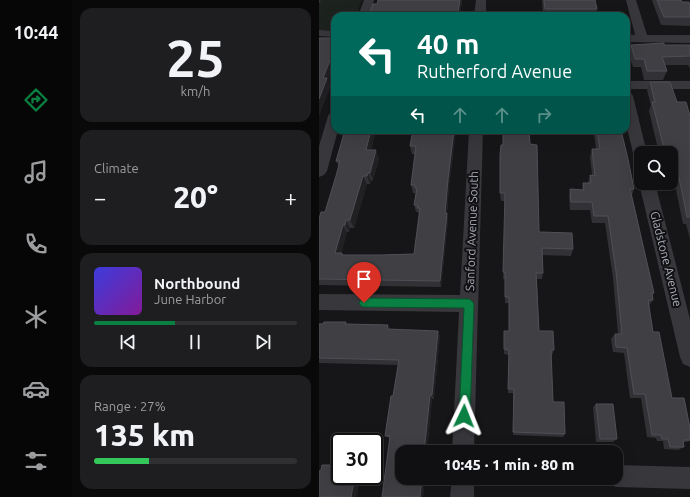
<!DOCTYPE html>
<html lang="en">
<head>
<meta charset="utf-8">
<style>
  :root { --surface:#101012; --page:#1e1e20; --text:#f1f3f6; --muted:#9c9d9f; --line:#303032; --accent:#0b8043 }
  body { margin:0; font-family:Ubuntu,sans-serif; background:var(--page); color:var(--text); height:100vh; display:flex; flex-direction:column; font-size:15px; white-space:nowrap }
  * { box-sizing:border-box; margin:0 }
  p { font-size:13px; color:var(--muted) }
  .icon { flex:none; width:22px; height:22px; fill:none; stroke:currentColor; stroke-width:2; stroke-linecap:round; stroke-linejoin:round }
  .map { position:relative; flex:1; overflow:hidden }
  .sheet { display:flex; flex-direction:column; gap:8px; padding:8px; background:#09090a; width:247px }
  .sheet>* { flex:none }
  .guide { position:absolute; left:12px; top:12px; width:299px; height:122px; border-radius:12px; box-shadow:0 4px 16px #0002,0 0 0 1px var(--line); background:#00695c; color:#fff; overflow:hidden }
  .tools { position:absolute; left:315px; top:146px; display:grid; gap:8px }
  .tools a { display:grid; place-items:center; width:44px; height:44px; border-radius:8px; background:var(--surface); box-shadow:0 4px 16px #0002,0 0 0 1px var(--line); font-size:20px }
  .speed { position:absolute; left:12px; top:433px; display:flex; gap:8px; font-size:20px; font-weight:700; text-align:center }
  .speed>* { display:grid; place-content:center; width:52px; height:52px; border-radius:50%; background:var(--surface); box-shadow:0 4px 16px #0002,0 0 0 1px var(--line); line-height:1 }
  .speed .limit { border:2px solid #111; border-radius:6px; background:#fff; color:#111 }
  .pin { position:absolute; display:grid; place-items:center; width:34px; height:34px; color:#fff; margin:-41px -17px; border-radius:50% 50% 50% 0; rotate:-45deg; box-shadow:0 0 4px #0007 }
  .pin .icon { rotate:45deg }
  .me { position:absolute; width:44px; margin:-22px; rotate:2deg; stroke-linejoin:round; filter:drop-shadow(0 0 3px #0008) }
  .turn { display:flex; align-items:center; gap:14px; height:84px; padding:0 20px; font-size:18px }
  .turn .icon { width:52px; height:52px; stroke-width:2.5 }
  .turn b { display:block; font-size:28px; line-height:34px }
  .lanes { display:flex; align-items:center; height:38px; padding:0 20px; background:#0003; justify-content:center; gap:20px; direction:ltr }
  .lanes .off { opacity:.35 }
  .big { font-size:30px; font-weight:800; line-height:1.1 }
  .sheet .tile { flex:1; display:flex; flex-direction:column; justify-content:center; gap:6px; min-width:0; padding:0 14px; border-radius:12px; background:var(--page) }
  .sheet .dial { align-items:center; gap:0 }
  .dial b { font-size:52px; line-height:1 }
  .song { display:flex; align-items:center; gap:12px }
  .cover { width:48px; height:48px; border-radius:6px; background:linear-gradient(135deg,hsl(240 70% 55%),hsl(290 70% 35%)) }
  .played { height:4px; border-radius:2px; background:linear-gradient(90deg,var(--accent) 40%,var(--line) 40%) }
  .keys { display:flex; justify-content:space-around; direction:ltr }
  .heat { display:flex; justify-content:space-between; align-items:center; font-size:22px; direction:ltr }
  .charge { height:6px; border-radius:3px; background:linear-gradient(90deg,#34c759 27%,var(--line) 0) }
  .trip { position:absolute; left:76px; top:445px; width:228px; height:40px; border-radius:12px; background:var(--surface); box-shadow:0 4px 16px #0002,0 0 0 1px var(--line); font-weight:800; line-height:40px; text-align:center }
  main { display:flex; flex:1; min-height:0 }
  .tab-bar { display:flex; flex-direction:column; width:72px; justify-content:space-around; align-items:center; background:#060607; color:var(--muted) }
  .tab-bar .icon { width:28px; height:28px }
  .tab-bar .active { color:var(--accent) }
  .tab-bar b { font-size:18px; color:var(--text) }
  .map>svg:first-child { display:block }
</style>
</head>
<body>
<main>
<nav class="tab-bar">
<b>10:44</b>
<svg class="icon active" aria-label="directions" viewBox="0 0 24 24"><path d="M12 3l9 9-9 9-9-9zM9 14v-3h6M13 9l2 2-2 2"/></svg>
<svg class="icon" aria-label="music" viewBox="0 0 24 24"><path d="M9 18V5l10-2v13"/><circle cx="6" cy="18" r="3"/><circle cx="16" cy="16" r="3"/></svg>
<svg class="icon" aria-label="phone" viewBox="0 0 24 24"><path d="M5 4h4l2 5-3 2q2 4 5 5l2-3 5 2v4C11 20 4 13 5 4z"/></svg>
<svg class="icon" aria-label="climate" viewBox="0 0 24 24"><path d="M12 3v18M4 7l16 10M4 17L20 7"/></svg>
<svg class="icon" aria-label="car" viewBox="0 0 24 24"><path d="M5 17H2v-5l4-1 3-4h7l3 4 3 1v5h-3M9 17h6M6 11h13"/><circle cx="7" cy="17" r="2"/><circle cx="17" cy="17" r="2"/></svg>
<svg class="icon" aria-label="filters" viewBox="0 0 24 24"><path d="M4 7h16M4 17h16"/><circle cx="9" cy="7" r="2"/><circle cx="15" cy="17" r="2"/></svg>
</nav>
<section class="sheet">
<div class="tile dial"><b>25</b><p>km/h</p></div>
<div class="tile"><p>Climate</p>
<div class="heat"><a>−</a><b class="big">20°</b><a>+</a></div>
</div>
<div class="tile">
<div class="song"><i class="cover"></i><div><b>Northbound</b><p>June Harbor</p></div></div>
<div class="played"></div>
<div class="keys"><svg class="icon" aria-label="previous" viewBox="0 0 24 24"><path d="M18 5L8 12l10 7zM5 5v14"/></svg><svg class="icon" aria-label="pause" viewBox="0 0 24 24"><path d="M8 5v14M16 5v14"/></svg><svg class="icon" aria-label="next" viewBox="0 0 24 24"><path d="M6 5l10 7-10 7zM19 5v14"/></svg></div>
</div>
<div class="tile"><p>Range · 27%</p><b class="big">135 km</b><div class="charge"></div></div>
</section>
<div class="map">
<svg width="371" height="497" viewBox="0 0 371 497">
  <rect width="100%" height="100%" fill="#161618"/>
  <path fill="#1c221e" d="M 0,0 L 43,0 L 37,16 L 16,16 L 16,30 L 0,30 Z"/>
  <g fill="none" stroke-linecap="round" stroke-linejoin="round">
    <path stroke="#3d3e43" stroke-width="2" stroke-dasharray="1.5 2" stroke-linecap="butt" d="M 0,2 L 3,0"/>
    <path fill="#37373c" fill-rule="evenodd" d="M 45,0 L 55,0 L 51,16 L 39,16 Z
      M 157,0 L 167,0 L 167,16 L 155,16 Z
      M 307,0 L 317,0 L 328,35 L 371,35 L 371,43 L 307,42 L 307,34 L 316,35 Z
      M 0,30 L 16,31 L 16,37 L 0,36 Z
      M 307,81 L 371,81 L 371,89 L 307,89 Z
      M 307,92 L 312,93 L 314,96 L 328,153 L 322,153 L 322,162 L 317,161 L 315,157 L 307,124 Z
      M 16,111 L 16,130 L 19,130 L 8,171 L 5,175 L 0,177 L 0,146 L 9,116 L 11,113 Z
      M 150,130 L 164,130 L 155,452 L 133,452 L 140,312 L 0,310 L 0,294 L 141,295 Z
      M 322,180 L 322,183 L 336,183 L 371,319 L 371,367 L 364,364 L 361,357 L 320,183 Z
      M 297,465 L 371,467 L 371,489 L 297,487 L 289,484 L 286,478 L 297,478 Z
      M 133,478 L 155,478 L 155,497 L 131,497 Z"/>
  </g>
  <path fill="#323236" d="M 59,0 L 143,0 L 141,16 L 50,16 L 58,4 Z
    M 223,0 L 276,0 L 278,9 L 277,16 L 224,16 Z
    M 333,0 L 362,0 L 363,2 L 371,5 L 371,26 L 342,25 Z
    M 312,45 L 371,45 L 371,69 L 369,65 L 346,65 L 348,71 L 344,80 L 325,80 L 322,67 L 314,67 L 309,53 Z
    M 331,82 L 358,102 L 371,116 L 371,239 L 367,224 L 364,224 L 352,166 L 352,153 L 340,153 L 330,111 L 332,105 L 328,90 Z
    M 26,130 L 57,130 L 52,150 L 60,158 L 54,180 L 52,181 L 51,184 L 48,184 L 35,228 L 31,228 L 30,232 L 28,232 L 22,253 L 24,255 L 62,255 L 95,254 L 100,215 L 99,212 L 97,212 L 95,205 L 97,193 L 94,193 L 92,185 L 96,154 L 93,154 L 91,146 L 94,130 L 137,130 L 130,187 L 128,213 L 129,220 L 122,287 L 0,285 L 0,219 L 6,212 L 20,167 L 17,161 Z
    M 266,130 L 302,130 L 315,189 L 313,195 L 335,293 L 333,295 L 334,300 L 330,306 L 334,332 L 353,398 L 371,428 L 371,441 L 367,442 L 364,442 L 365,447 L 359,450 L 345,449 L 344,441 L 338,441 L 337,438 L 328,437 L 322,398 L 311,398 L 305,353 L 294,352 L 292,339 L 296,334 L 299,334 L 294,278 L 286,223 L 273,223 L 271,210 L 251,210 L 250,197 L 251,189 L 263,190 L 264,183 L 269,183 L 271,175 L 273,175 L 271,157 L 273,149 L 277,149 L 275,133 L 274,131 L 266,131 Z
    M 211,144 L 220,232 L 254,249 L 252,256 L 223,255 L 224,273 L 223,279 L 218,279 L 220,331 L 235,350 L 233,355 L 232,355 L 234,402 L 246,434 L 244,437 L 194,435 L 194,393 L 189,393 L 190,355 L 185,354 L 185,331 L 190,331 L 190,303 L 186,303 L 186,279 L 184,279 L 186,201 L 182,201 L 181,193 L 184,145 Z
    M 5,322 L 27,322 L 28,324 L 69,325 L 72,330 L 119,331 L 121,336 L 115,399 L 113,399 L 108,452 L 83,452 L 83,478 L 106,478 L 104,497 L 63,497 L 71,438 L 66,436 L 72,396 L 74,396 L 79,365 L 0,363 L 0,324 L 4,324 Z
    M 277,404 L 298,439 L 294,442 L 277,442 L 274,407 Z"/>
  <path fill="#212124" d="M 141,0 L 143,0 L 141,16 L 140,16 L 139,12 Z
    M 16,48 L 16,64 L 10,80 L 12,86 L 0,116 L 0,99 L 4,78 Z
    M 52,130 L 57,130 L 50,158 L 47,150 Z
    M 135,130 L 137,130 L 130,187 L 128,213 L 129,220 L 122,287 L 121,281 L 129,179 Z
    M 57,150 L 60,158 L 54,180 L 51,173 Z
    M 49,173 L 52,181 L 51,184 L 48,176 Z
    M 44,176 L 48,184 L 35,228 L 31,220 Z
    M 27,220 L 31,228 L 30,232 L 26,225 Z
    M 24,225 L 28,232 L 20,260 L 16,253 Z
    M 69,325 L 73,330 L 68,329 Z
    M 119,331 L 121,336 L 115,399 L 113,395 Z
    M 111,395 L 113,399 L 108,452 L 105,452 Z
    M 36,476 L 41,476 L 38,497 L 32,497 Z
    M 103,478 L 106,478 L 104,497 L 101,497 Z"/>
  <path fill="#3f3f44" stroke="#4f5056" d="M 59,0 L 141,0 L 139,12 L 133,12 L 133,15 L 118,15 L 118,16 L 50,16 L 54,4 L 58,4 Z
    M 225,0 L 276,0 L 278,9 L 226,9 Z
    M 338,0 L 362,0 L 363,2 L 370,2 L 371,5 L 371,17 L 345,17 Z
    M 0,38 L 16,38 L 16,48 L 4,78 L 8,78 L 0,99 Z
    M 345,43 L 345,45 L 371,45 L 371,56 L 343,57 L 348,71 L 328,71 L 325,59 L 316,59 L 312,45 Z
    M 331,82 L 351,82 L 358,102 L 367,102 L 371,116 L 371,217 L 368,217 L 355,153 L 346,152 L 333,102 L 336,102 Z
    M 26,130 L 52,130 L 47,150 L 57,150 L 51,173 L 49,173 L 48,176 L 44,176 L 31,220 L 27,220 L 26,225 L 24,225 L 16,253 L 23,253 L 23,255 L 62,255 L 95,254 L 101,208 L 98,208 L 99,205 L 95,205 L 98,188 L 96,188 L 96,185 L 92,185 L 97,146 L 91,146 L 94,130 L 135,130 L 129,179 L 126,213 L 128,213 L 121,281 L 0,279 L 0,219 L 2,212 L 6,212 L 17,176 L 21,161 L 17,161 Z
    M 184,130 L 210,130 L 211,144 L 218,145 L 220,232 L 253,233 L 254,249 L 223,248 L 224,273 L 217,273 L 220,331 L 234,331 L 235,350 L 232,350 L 234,402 L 245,402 L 246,434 L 194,432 L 195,389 L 189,389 L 190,350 L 185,349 L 185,331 L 190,331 L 190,297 L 186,297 L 186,272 L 184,272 L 186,193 L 181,193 L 181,155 L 182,145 L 184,145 Z
    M 278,130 L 302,130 L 309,159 L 315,189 L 311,189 L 335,293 L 333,293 L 334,300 L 329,300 L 334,332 L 340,332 L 353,398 L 365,398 L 371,428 L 371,440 L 364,440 L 365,447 L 351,447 L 349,439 L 343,439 L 342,435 L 333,435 L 326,394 L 315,394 L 308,348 L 297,347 L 296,334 L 303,334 L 297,271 L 289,216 L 275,216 L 273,202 L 252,202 L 251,189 L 265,190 L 264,183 L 272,183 L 271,175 L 276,176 L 273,149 L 281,149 Z
    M 5,322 L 27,322 L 26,324 L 69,325 L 68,329 L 119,331 L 113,395 L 111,395 L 105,452 L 83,452 L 83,478 L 103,478 L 101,497 L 63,497 L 71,436 L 66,436 L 72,396 L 74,396 L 80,360 L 0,358 L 0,324 L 4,324 Z
    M 277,404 L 294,404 L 298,439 L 281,439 Z
    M 3,465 L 21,465 L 21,476 L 36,476 L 32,497 L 0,497 L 0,471 L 2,470 Z"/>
  <path fill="#0b8043" stroke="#07532c" d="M 45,298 L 150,299 L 153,301 L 155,304 L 151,416 L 149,420 L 145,421 L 141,420 L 140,416 L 145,308 L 45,307 L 42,306 L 40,303 L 42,300 Z"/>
  <g text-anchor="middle" stroke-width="4" stroke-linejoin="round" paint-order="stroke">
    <g font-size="12" fill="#a9abb7" stroke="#111113">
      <text transform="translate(153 231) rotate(-88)" y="4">Sanford Avenue South</text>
      <text transform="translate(347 259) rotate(76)" y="4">Gladstone Avenue</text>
    </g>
  </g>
</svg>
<div class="tools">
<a><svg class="icon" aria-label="search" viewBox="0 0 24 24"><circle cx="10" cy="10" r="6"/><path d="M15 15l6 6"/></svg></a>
</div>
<div class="speed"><div class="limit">30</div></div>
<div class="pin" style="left:45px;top:303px;background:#d93025"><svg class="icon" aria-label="arrive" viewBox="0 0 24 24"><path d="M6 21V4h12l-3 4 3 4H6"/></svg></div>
<svg class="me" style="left:145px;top:416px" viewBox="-20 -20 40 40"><path d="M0-17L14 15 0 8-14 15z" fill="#0b8043" stroke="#fff" stroke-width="4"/></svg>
<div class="trip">10:45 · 1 min · 80 m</div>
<div class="guide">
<div class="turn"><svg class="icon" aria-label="left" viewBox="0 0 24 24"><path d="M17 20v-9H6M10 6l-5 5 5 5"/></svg><div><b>40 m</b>Rutherford Avenue</div></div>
<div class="lanes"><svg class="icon" aria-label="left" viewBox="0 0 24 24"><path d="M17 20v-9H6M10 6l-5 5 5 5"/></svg><svg class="icon off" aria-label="ahead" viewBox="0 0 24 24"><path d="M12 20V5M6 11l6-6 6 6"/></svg><svg class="icon off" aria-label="ahead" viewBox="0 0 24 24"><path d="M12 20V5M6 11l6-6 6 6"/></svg><svg class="icon off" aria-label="right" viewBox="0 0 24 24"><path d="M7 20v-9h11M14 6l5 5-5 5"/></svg></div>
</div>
</div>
</main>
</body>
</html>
